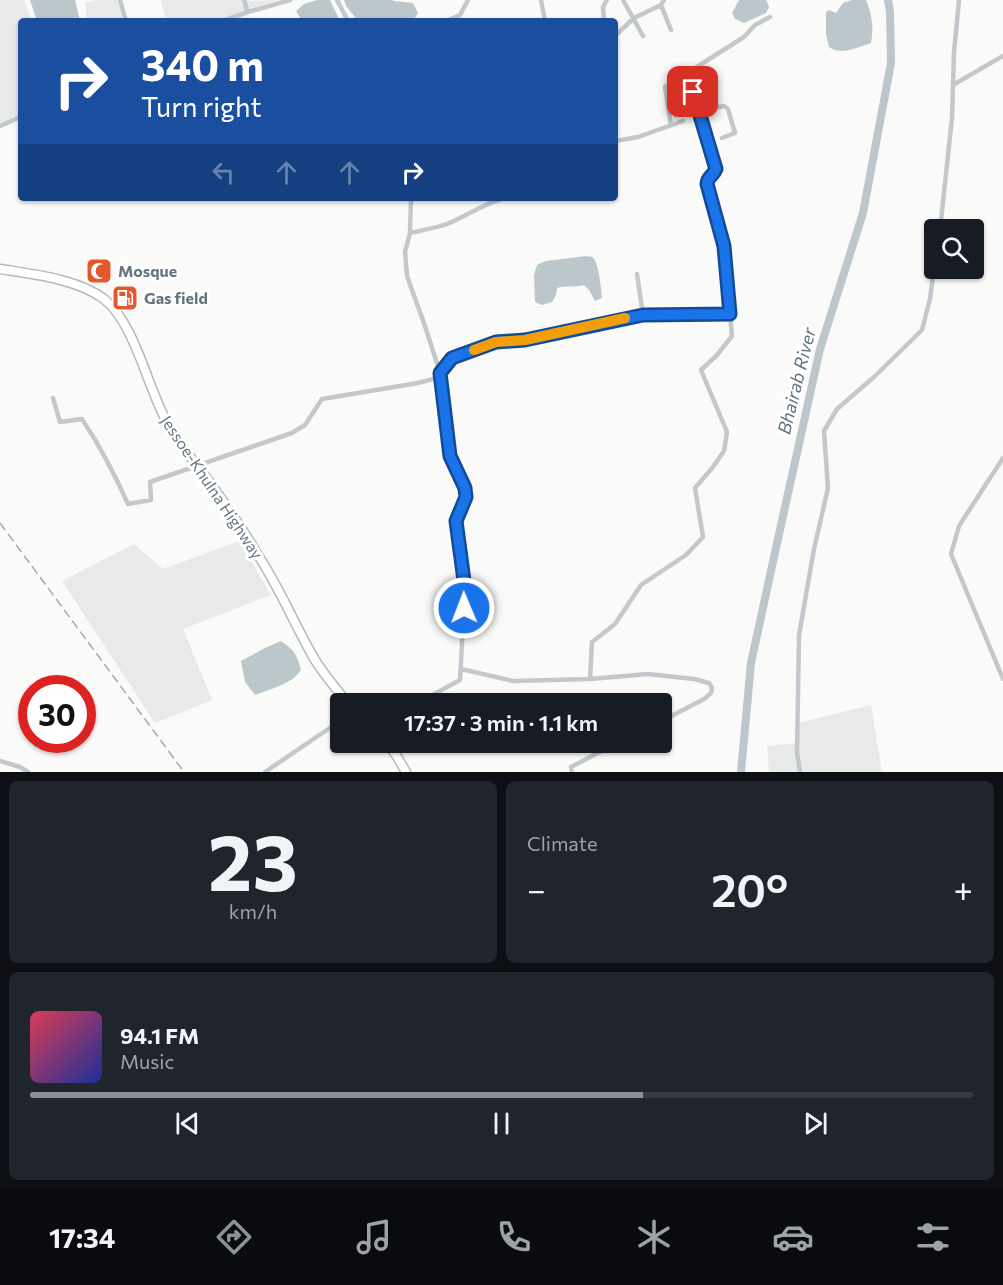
<!DOCTYPE html>
<html lang="en">
<head>
<meta charset="utf-8">
<style>
  :root { --surface:#171b24; --page:#20242c; --text:#f1f3f6; --muted:#9ea1a6; --line:#363941; --accent:#8c9099 }
  body { margin:0; font-family:Commissioner,sans-serif; background:var(--page); color:var(--text); height:100vh; display:flex; flex-direction:column; font-size:22px; white-space:nowrap }
  * { box-sizing:border-box; margin:0 }
  p { font-size:20px; color:var(--muted) }
  .icon { flex:none; width:33px; height:33px; fill:none; stroke:currentColor; stroke-width:2; stroke-linecap:round; stroke-linejoin:round }
  .map { position:relative; height:772px; overflow:hidden }
  .side { display:flex; flex-direction:column; gap:9px; padding:9px; background:#0d0f14; flex:1 }
  .side>* { flex:none }
  .banner { position:absolute; left:18px; top:18px; width:600px; height:183px; border-radius:6px; box-shadow:0 2px 4px #0004; background:#1a4fa0; color:#fff; overflow:hidden }
  .controls { position:absolute; left:924px; top:219px; display:grid; gap:12px }
  .controls a { display:grid; place-items:center; width:60px; height:60px; border-radius:6px; background:var(--surface); box-shadow:0 2px 4px #0004; font-size:30px }
  .speed { position:absolute; left:18px; top:675px; display:flex; gap:12px; font-size:30px; font-weight:700; text-align:center }
  .speed>* { display:grid; place-content:center; width:78px; height:78px; border-radius:50%; background:var(--surface); box-shadow:0 2px 4px #0004; line-height:1 }
  .speed .limit { border:9px solid #d22; background:#fff; color:#111 }
  .pin { position:absolute; display:grid; place-items:center; width:51px; height:51px; color:#fff; margin:-26px; border-radius:12px; box-shadow:0 3px 9px #0006 }
  .me { position:absolute; width:66px; margin:-33px; rotate:359deg; stroke-linejoin:round; filter:drop-shadow(0 0 4px #0008) }
  .turn { display:flex; align-items:center; gap:21px; height:126px; padding:0 24px; font-size:27px }
  .turn .icon { width:78px; height:78px; stroke-width:2.5 }
  .turn b { display:block; font-size:42px; line-height:51px }
  .lanes { display:flex; align-items:center; height:57px; padding:0 24px; background:#0003; justify-content:center; gap:30px; direction:ltr }
  .lanes .off { opacity:.35 }
  .big { font-size:45px; font-weight:600; line-height:1.1 }
  .side .card { flex:1; display:flex; flex-direction:column; justify-content:center; gap:9px; min-width:0; padding:0 21px; border-radius:9px; background:var(--page) }
  .side .dial { align-items:center; gap:0 }
  .dial b { font-size:78px; line-height:1 }
  .song { display:flex; align-items:center; gap:18px }
  .cover { width:72px; height:72px; border-radius:9px; background:linear-gradient(135deg,hsl(350 70% 55%),hsl(230 70% 35%)) }
  .played { height:6px; border-radius:3px; background:linear-gradient(90deg,var(--accent) 65%,var(--line) 65%) }
  .keys { display:flex; justify-content:space-around; direction:ltr }
  .heat { display:flex; justify-content:space-between; align-items:center; font-size:33px; direction:ltr }
  .side .tiles { flex:1; display:grid; gap:9px; grid-template-columns:1fr 1fr }
  .card:last-child { grid-column:span 2 }
  .trip { position:absolute; left:330px; top:693px; width:342px; height:60px; border-radius:6px; background:var(--surface); box-shadow:0 2px 4px #0004; font-weight:600; line-height:60px; text-align:center }
  .tabs { display:flex; height:96px; justify-content:space-around; align-items:center; background:#090b0e; color:var(--muted) }
  .tabs .icon { width:42px; height:42px }
  .tabs .selected { color:var(--accent) }
  .tabs b { font-size:27px; color:var(--text) }
  .map>svg:first-child { display:block }
</style>
</head>
<body>
<div class="map">
<svg width="1003" height="772" viewBox="0 0 1003 772">
  <rect width="100%" height="100%" fill="#fafaf8"/>
  <path fill="#e8e9e9" d="M 0,0 L 24,0 L 32,21 L 21,21 L 21,115 L 0,124 Z
    M 96,0 L 117,0 L 124,21 L 87,21 L 85,3 Z
    M 161,0 L 248,0 L 249,1 L 278,0 L 214,21 L 166,21 Z
    M 240,541 L 271,595 L 183,629 L 212,700 L 155,723 L 62,581 L 134,544 L 163,569 Z
    M 871,705 L 882,772 L 769,772 L 767,746 L 796,743 L 798,723 Z"/>
  <path fill="#bbc7cb" d="M 30,0 L 75,0 L 80,21 L 37,21 Z
    M 317,0 L 330,0 L 340,21 L 302,21 L 296,11 L 304,4 Z
    M 344,0 L 392,0 L 394,1 L 413,3 L 418,13 L 413,21 L 358,21 L 346,6 Z
    M 739,0 L 766,0 L 769,7 L 766,13 L 744,23 L 735,19 L 732,13 Z
    M 852,0 L 866,0 C 872,14 874,28 871,43 C 858,47 841,56 829,47 L 826,34 L 826,12 L 829,10 L 836,13 L 843,3 Z
    M 586,256 C 588,257 590,256 592,257 C 599,261 601,289 602,298 L 595,301 L 589,290 L 584,285 C 575,288 566,285 557,288 L 556,295 L 552,302 L 542,305 L 535,302 L 534,275 L 537,265 L 546,261 Z
    M 281,641 C 294,650 297,654 301,670 C 292,684 270,689 255,695 L 245,682 L 241,661 L 265,648 Z"/>
  <g fill="none" stroke-linecap="round" stroke-linejoin="round">
    <path stroke="#bbc7cb" stroke-width="8" d="M 741,772 L 751,663 L 774,557 L 820,349 L 863,213 L 891,63 L 890,12 L 888,0"/>
    <g stroke="#b4b9bd" stroke-width="11">
      <path id="highway" d="M 0,269 C 32,274 78,279 104,299 C 135,323 148,390 168,424 C 181,447 198,466 213,487 C 228,508 243,530 256,552 C 279,586 294,624 315,660 C 324,675 337,689 348,704
        M 386,742 L 396,755 L 406,772"/>
    </g>
    <path stroke="#c3c8cc" stroke-width="4.5" d="M 120,0 L 126,21
      M 244,0 L 247,10
      M 337,0 L 348,21
      M 541,0 L 545,21
      M 623,0 L 643,36
      M 664,0 L 661,5 L 671,30
      M 222,21 L 248,12 L 290,0
      M 446,21 L 460,15 L 468,0
      M 604,21 L 603,7 L 607,0
      M 616,35 L 634,18 L 661,5
      M 688,73 L 699,111 L 724,106 L 728,109 L 735,133 L 722,138
      M 953,85 L 1003,56
      M 671,125 L 665,87 L 744,37 L 755,25 L 770,17
      M 0,126 L 21,117
      M 615,141 L 638,137 L 683,121
      M 940,230 L 952,118 L 954,52 L 959,0
      M 410,233 C 422,230 436,228 447,224 C 467,216 484,203 505,198
      M 637,274 L 643,315
      M 53,398 L 60,422 L 82,419 C 100,446 115,475 128,504 L 151,500 L 150,482 L 292,433 L 305,425 L 322,399 L 418,383 L 437,378 L 440,373 L 425,326 L 407,276 L 405,252 L 410,233 L 411,198
      M 1003,458 L 959,526 L 951,554 L 1003,679
      M 461,669 L 513,681 L 590,679 L 648,674 L 694,679 L 709,683 L 712,688 L 711,693 L 704,699 L 662,721
      M 590,679 L 592,642 L 615,624 L 641,585 L 686,555 L 703,537 L 695,488 L 713,467 L 724,451 L 727,432 L 701,370 L 717,355 L 732,336 L 724,246 L 707,184 L 707,181 L 716,169 L 699,112
      M 416,704 L 460,680 L 465,588 L 456,521 L 466,497 L 465,488 L 450,456 L 440,373 L 452,358 L 496,342 L 525,340 L 643,315 L 730,314
      M 0,761 L 20,767 L 28,772
      M 265,772 L 340,721
      M 572,772 L 571,767 L 619,742
      M 800,772 L 797,752 L 799,635 L 814,549 L 828,488 L 824,431 L 837,409 L 874,377 L 922,330 L 930,299 L 934,268"/>
    <use href="#highway" stroke="#fff" stroke-width="8"/>
    <path stroke="#a2aab0" stroke-width="1.5" stroke-dasharray="9 4.5" stroke-linecap="butt" d="M 0,523 L 184,772"/>
  </g>
  <g fill="none" stroke-linecap="round" stroke-linejoin="round">
    <g stroke="#114b97" stroke-width="15">
      <path id="route" d="M 464,608 L 465,588 L 456,521 L 466,497 L 465,488 L 450,456 L 440,373 L 452,358 L 496,342 L 525,340 L 643,315 L 730,314 L 724,246 L 707,184 C 707,177 714,175 716,169 L 693,92"/>
    </g>
    <use href="#route" stroke="#1a73e8" stroke-width="10"/>
    <path stroke="#f59e0b" stroke-width="10" d="M 474,350 L 496,342 L 525,340 L 625,318"/>
  </g>
  <defs>
    <g id="mosque-square" transform="scale(1.35)"><rect x="-9" y="-9" width="18" height="18" rx="4" fill="#e4572e" stroke="#fff"/><path d="M3.5-4.9A6 6 0 1 0 3.5 4.9A5 5 0 1 1 3.5-4.9Z" fill="#fff"/></g>
    <g id="fuel-square" transform="scale(1.35)"><rect x="-9" y="-9" width="18" height="18" rx="4" fill="#e4572e" stroke="#fff"/><path d="M-5.5-6h7V0h2V4h1.3V-2.5L3-4.5l.8-.8L6-3V5H2.5V1h-1V6h-7ZM-4.2-4.7v3.2H.2V-4.7Z" fill="#fff"/></g>
  </defs>
  <g fill-rule="evenodd">
    <use href="#mosque-square" x="99" y="271"/>
    <use href="#fuel-square" x="125" y="298"/>
  </g>
  <g text-anchor="middle" stroke-width="6" stroke-linejoin="round" paint-order="stroke">
    <g font-size="16" font-weight="bold" fill="#657683" stroke="#fff" text-anchor="start">
      <text x="118" y="277">Mosque</text>
      <text x="144" y="304">Gas field</text>
    </g>
    <g font-size="16" fill="#657683" stroke="#fff">
      <text transform="translate(212 487) rotate(56)" y="6">Jessoe-Khulna Highway</text>
    </g>
    <g font-size="18" font-style="italic" fill="#60757c" stroke="#fff">
      <text transform="translate(797 381) rotate(-76)" y="6">Bhairab River</text>
    </g>
  </g>
</svg>
<div class="controls">
<a><svg class="icon" aria-label="search" viewBox="0 0 24 24"><circle cx="10" cy="10" r="6"/><path d="M15 15l6 6"/></svg></a>
</div>
<div class="speed"><div class="limit">30</div></div>
<div class="pin" style="left:693px;top:92px;background:#d93025"><svg class="icon" aria-label="arrive" viewBox="0 0 24 24"><path d="M6 21V4h12l-3 4 3 4H6"/></svg></div>
<svg class="me" style="left:464px;top:608px" viewBox="-20 -20 40 40"><circle r="17" fill="#1a73e8" stroke="#fff" stroke-width="3"/><path d="M0-11L8 9 0 5-8 9z" fill="#fff"/></svg>
<div class="trip">17:37 · 3 min · 1.1 km</div>
<div class="banner">
<div class="turn"><svg class="icon" aria-label="right" viewBox="0 0 24 24"><path d="M7 20v-9h11M14 6l5 5-5 5"/></svg><div><b>340 m</b>Turn right</div></div>
<div class="lanes"><svg class="icon off" aria-label="left" viewBox="0 0 24 24"><path d="M17 20v-9H6M10 6l-5 5 5 5"/></svg><svg class="icon off" aria-label="ahead" viewBox="0 0 24 24"><path d="M12 20V5M6 11l6-6 6 6"/></svg><svg class="icon off" aria-label="ahead" viewBox="0 0 24 24"><path d="M12 20V5M6 11l6-6 6 6"/></svg><svg class="icon" aria-label="right" viewBox="0 0 24 24"><path d="M7 20v-9h11M14 6l5 5-5 5"/></svg></div>
</div>
</div>
<section class="side">
<div class="tiles">
<div class="card dial"><b>23</b><p>km/h</p></div>
<div class="card"><p>Climate</p>
<div class="heat"><a>−</a><b class="big">20°</b><a>+</a></div>
</div>
<div class="card">
<div class="song"><i class="cover"></i><div><b>94.1 FM</b><p>Music</p></div></div>
<div class="played"></div>
<div class="keys"><svg class="icon" aria-label="previous" viewBox="0 0 24 24"><path d="M18 5L8 12l10 7zM5 5v14"/></svg><svg class="icon" aria-label="pause" viewBox="0 0 24 24"><path d="M8 5v14M16 5v14"/></svg><svg class="icon" aria-label="next" viewBox="0 0 24 24"><path d="M6 5l10 7-10 7zM19 5v14"/></svg></div>
</div>
</div>
</section>
<nav class="tabs">
<b>17:34</b>
<svg class="icon selected" aria-label="directions" viewBox="0 0 24 24"><path d="M12 3l9 9-9 9-9-9zM9 14v-3h6M13 9l2 2-2 2"/></svg>
<svg class="icon" aria-label="music" viewBox="0 0 24 24"><path d="M9 18V5l10-2v13"/><circle cx="6" cy="18" r="3"/><circle cx="16" cy="16" r="3"/></svg>
<svg class="icon" aria-label="phone" viewBox="0 0 24 24"><path d="M5 4h4l2 5-3 2q2 4 5 5l2-3 5 2v4C11 20 4 13 5 4z"/></svg>
<svg class="icon" aria-label="climate" viewBox="0 0 24 24"><path d="M12 3v18M4 7l16 10M4 17L20 7"/></svg>
<svg class="icon" aria-label="car" viewBox="0 0 24 24"><path d="M5 17H2v-5l4-1 3-4h7l3 4 3 1v5h-3M9 17h6M6 11h13"/><circle cx="7" cy="17" r="2"/><circle cx="17" cy="17" r="2"/></svg>
<svg class="icon" aria-label="filters" viewBox="0 0 24 24"><path d="M4 7h16M4 17h16"/><circle cx="9" cy="7" r="2"/><circle cx="15" cy="17" r="2"/></svg>
</nav>
</body>
</html>
